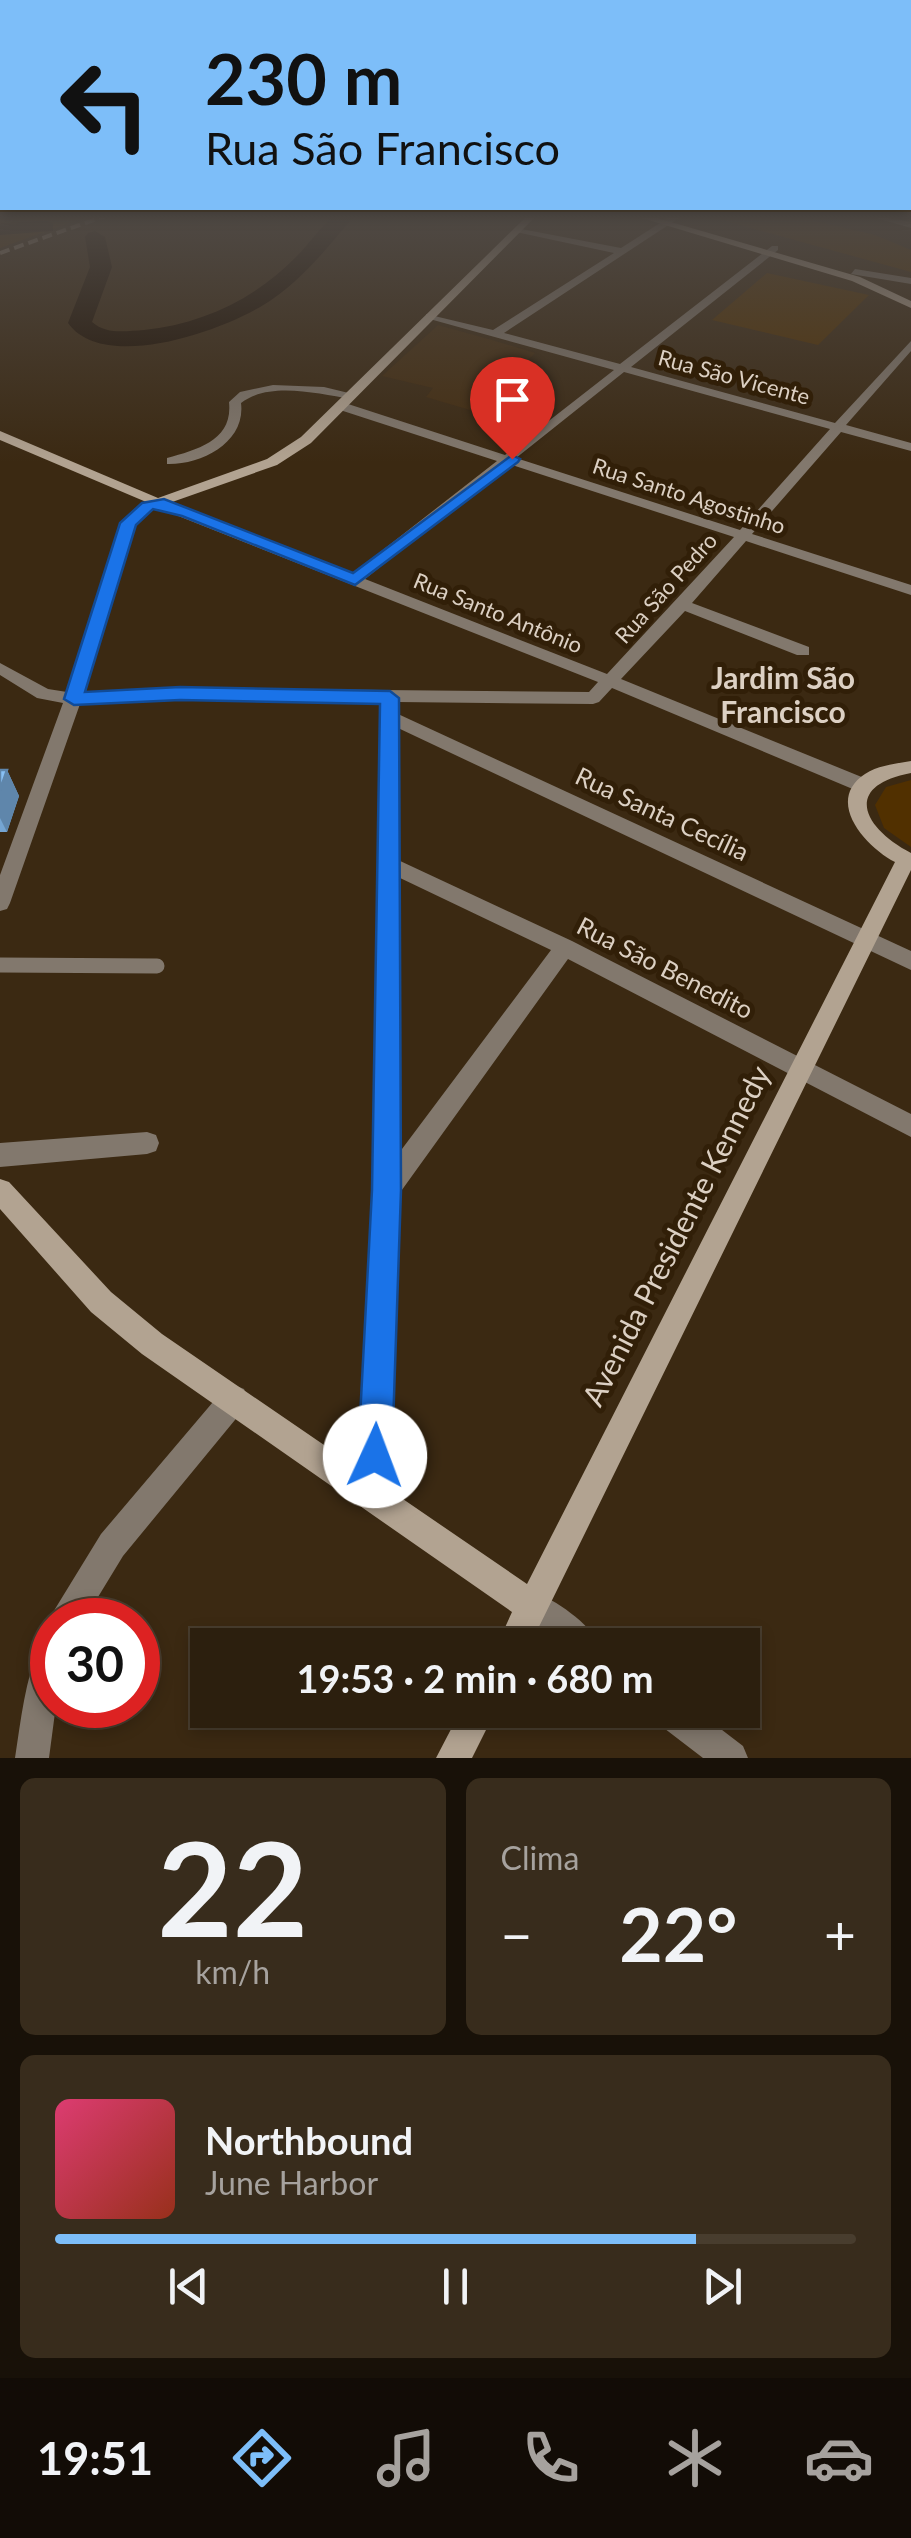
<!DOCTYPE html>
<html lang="pt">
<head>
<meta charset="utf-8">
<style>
  :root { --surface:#2c1f0e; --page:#382c1c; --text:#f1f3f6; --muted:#a6a29e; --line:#483d2e; --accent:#7dbef9 }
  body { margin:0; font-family:Lato,sans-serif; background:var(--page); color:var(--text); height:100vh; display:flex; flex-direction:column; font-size:38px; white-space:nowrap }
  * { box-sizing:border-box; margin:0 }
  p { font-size:32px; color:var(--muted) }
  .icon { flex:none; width:55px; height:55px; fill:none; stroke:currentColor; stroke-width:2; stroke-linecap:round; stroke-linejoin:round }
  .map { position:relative; height:1758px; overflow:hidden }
  .panel { display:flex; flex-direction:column; gap:20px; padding:20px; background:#181108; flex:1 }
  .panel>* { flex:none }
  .banner { position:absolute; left:0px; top:0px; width:912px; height:210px; box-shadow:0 5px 15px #0003,0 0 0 2px var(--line); background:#7dbef9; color:#111; overflow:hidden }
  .speed { position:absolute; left:30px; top:1598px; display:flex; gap:20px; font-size:50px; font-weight:700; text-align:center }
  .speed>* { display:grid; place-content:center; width:130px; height:130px; border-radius:50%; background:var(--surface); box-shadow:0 5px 15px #0003,0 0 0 2px var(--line); line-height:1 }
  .speed .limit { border:15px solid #d22; background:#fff; color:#111 }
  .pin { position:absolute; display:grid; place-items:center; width:85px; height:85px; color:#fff; margin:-102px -42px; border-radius:50% 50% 50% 0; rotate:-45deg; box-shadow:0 0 10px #0007 }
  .pin .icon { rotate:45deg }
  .me { position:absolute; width:110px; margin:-55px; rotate:2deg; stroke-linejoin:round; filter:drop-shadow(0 0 8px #0008) }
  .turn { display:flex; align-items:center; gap:35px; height:210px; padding:0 40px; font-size:45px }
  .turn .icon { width:130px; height:130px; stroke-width:2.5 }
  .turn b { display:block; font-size:70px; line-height:85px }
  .big { font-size:75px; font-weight:700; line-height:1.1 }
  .panel .tile { flex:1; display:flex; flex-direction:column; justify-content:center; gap:15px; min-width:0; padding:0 35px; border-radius:15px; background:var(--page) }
  .panel .dial { align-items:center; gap:0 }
  .dial b { font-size:130px; line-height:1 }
  .song { display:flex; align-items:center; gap:30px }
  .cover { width:120px; height:120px; border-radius:15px; background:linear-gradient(135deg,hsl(340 70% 55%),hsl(10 70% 35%)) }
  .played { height:10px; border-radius:5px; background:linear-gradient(90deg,var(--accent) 80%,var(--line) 80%) }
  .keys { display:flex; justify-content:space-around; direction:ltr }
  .heat { display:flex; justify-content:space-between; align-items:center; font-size:55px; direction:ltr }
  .panel .tiles { flex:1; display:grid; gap:20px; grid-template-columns:1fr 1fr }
  .tile:last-child { grid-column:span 2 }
  .trip { position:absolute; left:190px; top:1628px; width:570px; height:100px; border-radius:0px; background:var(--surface); box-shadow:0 5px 15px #0003,0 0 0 2px var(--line); font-weight:700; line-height:100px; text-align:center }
  .menu { display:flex; height:160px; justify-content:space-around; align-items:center; background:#120c06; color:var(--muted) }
  .menu .icon { width:70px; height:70px }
  .menu .active { color:var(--accent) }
  .menu b { font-size:45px; color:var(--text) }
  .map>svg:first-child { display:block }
</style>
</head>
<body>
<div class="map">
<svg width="911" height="1758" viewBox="0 0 911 1758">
  <rect width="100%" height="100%" fill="#3b2912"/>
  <path fill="#442d10" d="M 438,325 L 492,340 L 535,353 L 477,412 L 426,397 L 433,388 L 382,376 Z"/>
  <path fill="#513000" d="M 0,216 L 89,216 L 0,248 Z
    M 707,216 L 794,216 L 875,235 L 911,250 L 911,272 Z
    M 767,273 L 869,295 L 818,345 L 712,320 Z
    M 911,780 L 911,847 L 884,828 L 875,805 L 886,787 Z"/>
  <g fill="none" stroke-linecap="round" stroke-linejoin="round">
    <path fill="#1c0e00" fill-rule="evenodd" d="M 333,216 L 354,216 C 330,245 305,276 274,298 C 233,328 105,375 68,323 L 90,267 L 85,237 L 88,233 L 95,231 L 105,237 L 112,267 L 92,322 C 107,335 126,331 144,330 C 202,324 255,299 296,257 C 309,244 319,229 333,216 Z
      M 46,221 L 53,223 L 53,231 L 0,235 L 0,223 Z"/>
    <path stroke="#82786d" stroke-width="15" d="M 0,965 L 157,966"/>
    <path fill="#82786d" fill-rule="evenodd" d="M 671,216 L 679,218 L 504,333 L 620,364 L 772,246 L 778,246 L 778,250 L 631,367 L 835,423 L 911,341 L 911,351 L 846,425 L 911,443 L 911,451 L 841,432 L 752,534 L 911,585 L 911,595 L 746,541 L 692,603 L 809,647 L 809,655 L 797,655 L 685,611 L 621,679 L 869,780 L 871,785 L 862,792 L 855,790 L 612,688 L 599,702 L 593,704 L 398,702 L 398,714 L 911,951 L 911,970 L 398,728 L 398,860 L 572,941 L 911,1114 L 911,1137 L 568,959 L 399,1194 L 388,1493 L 384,1504 L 373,1508 L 362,1504 L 358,1493 L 374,1190 L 380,701 L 180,700 L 80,704 L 10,903 L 7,909 L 0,911 L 0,875 L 63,703 L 37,698 L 0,675 L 0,663 L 48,689 L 67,692 L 121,523 C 131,510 145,498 163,500 L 352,574 L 497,461 L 337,409 L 337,403 L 345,403 L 505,455 L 614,370 L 426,318 L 426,314 L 493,330 L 614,253 L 516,232 L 516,228 L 621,248 ZM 624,372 L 830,429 L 740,530 L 516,458 ZM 509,464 L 734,537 L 607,674 L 365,579 ZM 158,508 L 598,682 L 589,692 L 180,688 L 83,693 L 135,524 L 144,514 ZM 398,877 L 551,950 L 399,1153 Z
      M 875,216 L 911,222 L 911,228 L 876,218 Z
      M 855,269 L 911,278 L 911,284 L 851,274 Z
      M 273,385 L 324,387 L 357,395 L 351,399 C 318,394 270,381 241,403 C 246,442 202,465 167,464 L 167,458 C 199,449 233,440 229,402 L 240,392 Z
      M 147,1132 L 156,1135 L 159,1143 L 156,1151 L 147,1154 L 0,1167 L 0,1143 Z
      M 234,1385 L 244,1389 L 248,1399 L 244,1409 L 123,1556 L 84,1620 L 52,1620 L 52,1626 L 50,1620 L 55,1609 L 101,1534 L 224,1389 Z
      M 533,1591 C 555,1600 590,1623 599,1645 L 556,1645 L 522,1618 L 517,1607 L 522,1596 Z
      M 52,1640 L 52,1705 L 56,1705 L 49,1758 L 15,1758 C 21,1719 25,1681 40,1644 Z
      M 651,1710 L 696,1710 L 743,1746 L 748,1758 L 703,1758 L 656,1722 Z"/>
    <path fill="#b2a391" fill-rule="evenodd" d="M 527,216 L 536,216 L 311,443 L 277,465 L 158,507 L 0,440 L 0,431 L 158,498 L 267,459 L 301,437 Z
      M 635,216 L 650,216 L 860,277 L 911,301 L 911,308 L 852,281 Z
      M 911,761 L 911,773 C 842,786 863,828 911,853 L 911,870 L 530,1645 L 497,1645 L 512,1612 L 142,1354 L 91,1312 L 0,1209 L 0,1179 L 9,1182 L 111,1292 L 162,1334 L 527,1584 L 895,862 C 866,847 824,801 865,774 C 879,765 895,764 911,761 Z
      M 461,1710 L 496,1710 L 472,1758 L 436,1758 Z"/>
    <path stroke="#a09181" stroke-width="4" stroke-dasharray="10 5" stroke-linecap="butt" d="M 0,253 L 105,216"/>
  </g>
  <path fill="#75a5d2" d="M 0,770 L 7,770 L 19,796 L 7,832 L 0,832 Z"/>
  <path fill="#5f86ab" d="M 7,770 L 19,796 L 7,832 L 0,818 L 0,790 Z"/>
  <path fill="#88c0f4" stroke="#5f86ab" stroke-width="2.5" d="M 0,770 L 7,770 L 0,790 Z"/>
  <linearGradient id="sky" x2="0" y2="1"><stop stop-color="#20170a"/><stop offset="0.47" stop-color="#4f4944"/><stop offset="1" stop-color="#4f4944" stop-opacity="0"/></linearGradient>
  <rect width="911" height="462" fill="url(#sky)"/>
  <path fill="#1a73e8" stroke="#114b97" stroke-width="2.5" d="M 512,455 L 520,459 L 518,462 L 355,585 L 182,516 L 153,509 L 136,525 L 85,692 L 180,687 L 390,691 L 399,698 L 401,1190 L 392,1456 L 387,1467 L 375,1472 L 363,1467 L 358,1456 L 372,1190 L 380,704 L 180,700 L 74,705 L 64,699 L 120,523 L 142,503 L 164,499 L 353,573 Z"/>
  <g text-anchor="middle" stroke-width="10" stroke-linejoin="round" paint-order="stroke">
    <g font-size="22" fill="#dcd0c3" stroke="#311f08">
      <text transform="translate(734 377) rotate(15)" y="8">Rua São Vicente</text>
      <text transform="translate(689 496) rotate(18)" y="8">Rua Santo Agostinho</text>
      <text transform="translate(666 588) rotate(-48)" y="8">Rua São Pedro</text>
      <text transform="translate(498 613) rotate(22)" y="8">Rua Santo Antônio</text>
    </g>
    <g font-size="25" fill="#dcd0c3" stroke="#311f08">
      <text transform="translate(662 814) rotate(25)" y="9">Rua Santa Cecília</text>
      <text transform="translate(665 968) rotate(27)" y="9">Rua São Benedito</text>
    </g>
    <g font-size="30" font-weight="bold" fill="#dcd0c3" stroke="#311f08">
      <text x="783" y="689">Jardim São<tspan x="783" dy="34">Francisco</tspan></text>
    </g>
    <g font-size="30" fill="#dcd0c3" stroke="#311f08">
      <text transform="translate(677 1236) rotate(-63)" y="10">Avenida Presidente Kennedy</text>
    </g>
  </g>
</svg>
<div class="speed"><div class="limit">30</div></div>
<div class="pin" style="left:512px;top:459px;background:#d93025"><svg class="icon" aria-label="arrive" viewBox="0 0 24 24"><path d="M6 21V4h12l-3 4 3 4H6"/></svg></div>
<svg class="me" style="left:375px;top:1456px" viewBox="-20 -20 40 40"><circle r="19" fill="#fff"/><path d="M0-13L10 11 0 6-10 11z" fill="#1a73e8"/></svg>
<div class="trip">19:53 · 2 min · 680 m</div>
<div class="banner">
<div class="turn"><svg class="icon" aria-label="left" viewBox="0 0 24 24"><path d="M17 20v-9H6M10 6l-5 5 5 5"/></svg><div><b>230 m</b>Rua São Francisco</div></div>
</div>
</div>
<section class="panel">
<div class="tiles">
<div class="tile dial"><b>22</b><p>km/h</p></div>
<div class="tile"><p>Clima</p>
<div class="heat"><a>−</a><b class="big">22°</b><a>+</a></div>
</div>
<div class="tile">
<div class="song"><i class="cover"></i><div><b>Northbound</b><p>June Harbor</p></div></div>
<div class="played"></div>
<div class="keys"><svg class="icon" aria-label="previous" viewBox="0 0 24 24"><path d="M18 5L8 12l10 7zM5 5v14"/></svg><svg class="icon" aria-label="pause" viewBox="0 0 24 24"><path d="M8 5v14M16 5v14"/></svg><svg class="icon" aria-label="next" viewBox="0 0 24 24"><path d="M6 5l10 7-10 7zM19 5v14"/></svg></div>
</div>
</div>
</section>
<nav class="menu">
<b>19:51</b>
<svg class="icon active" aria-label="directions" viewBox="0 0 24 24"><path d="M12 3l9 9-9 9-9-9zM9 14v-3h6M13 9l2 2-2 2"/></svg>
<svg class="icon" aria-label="music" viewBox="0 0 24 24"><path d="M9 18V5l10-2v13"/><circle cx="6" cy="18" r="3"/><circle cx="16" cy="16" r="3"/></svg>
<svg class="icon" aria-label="phone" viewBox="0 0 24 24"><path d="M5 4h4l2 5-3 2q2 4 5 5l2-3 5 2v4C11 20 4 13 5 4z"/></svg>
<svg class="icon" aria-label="climate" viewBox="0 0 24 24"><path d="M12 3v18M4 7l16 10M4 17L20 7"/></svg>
<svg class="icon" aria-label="car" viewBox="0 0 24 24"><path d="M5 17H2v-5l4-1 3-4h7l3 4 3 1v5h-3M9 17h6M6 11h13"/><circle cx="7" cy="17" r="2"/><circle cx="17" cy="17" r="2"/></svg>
</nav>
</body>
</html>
